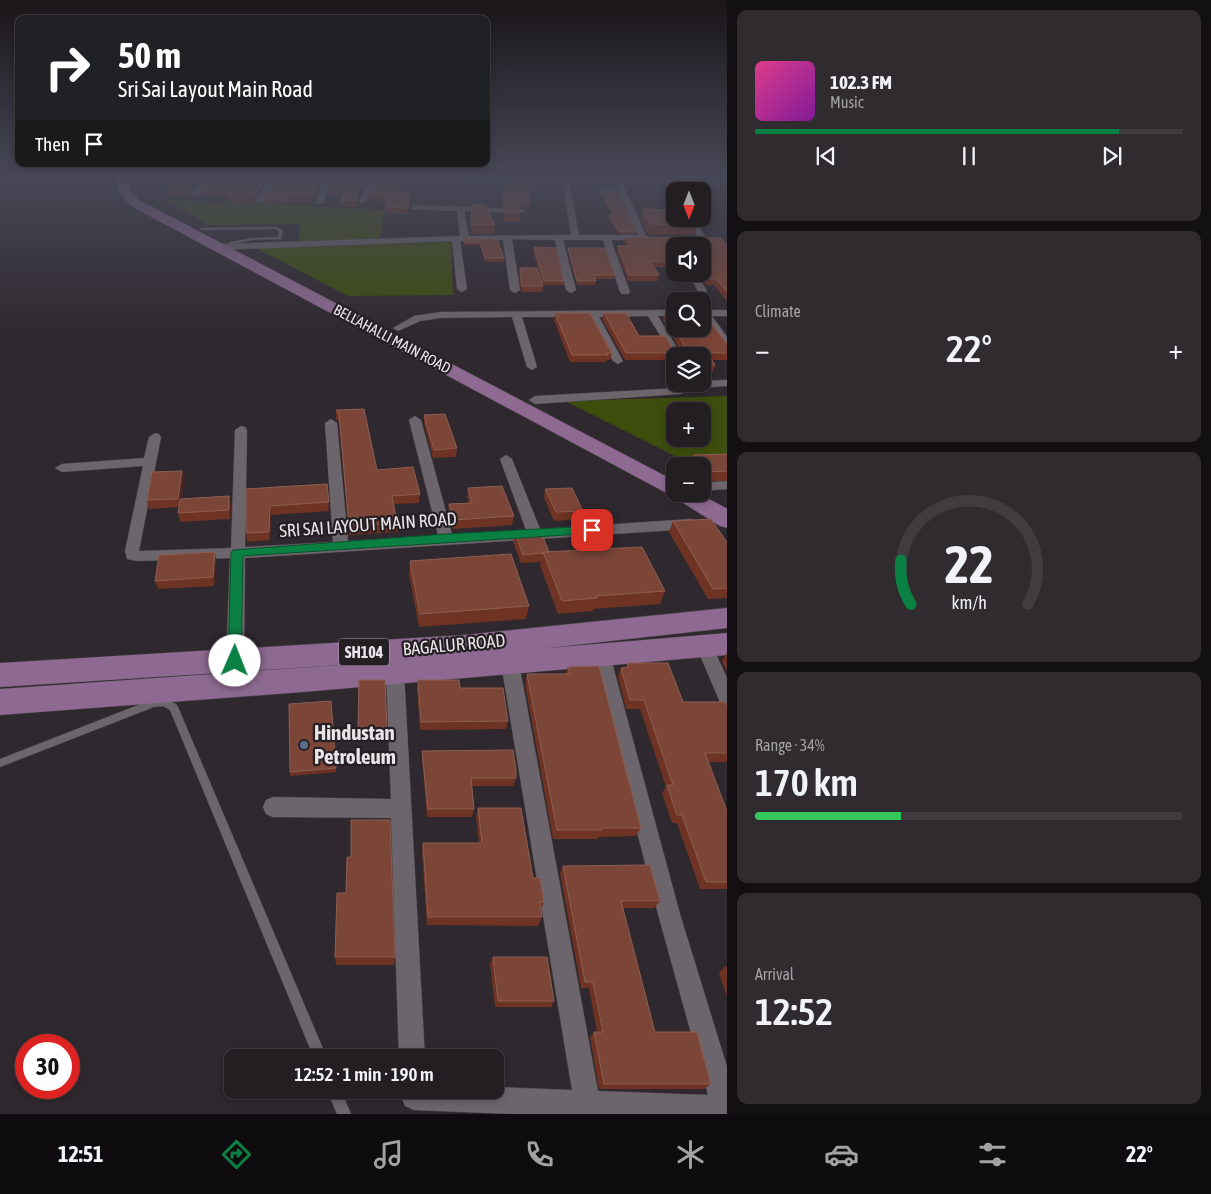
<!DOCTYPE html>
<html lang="en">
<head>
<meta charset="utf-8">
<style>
  :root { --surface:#231e22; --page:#2f2b2f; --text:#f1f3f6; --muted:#a3a2a5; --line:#403c40; --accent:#0b8043 }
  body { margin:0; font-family:"Asap Condensed",sans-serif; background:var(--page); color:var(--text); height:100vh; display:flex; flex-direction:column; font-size:19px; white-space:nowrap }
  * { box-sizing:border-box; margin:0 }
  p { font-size:16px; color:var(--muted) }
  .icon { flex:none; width:28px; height:28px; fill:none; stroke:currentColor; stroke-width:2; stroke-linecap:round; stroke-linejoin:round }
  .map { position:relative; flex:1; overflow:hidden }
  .details { display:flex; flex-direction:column; gap:10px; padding:10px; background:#131013; width:484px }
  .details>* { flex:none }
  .banner { position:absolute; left:15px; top:15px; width:475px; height:152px; border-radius:10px; box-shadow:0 2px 8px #0003,0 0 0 1px var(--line); background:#202124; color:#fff; overflow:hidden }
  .needle { width:32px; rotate:180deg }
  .controls { position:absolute; left:666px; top:182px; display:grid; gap:10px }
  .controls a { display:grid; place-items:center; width:45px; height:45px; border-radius:10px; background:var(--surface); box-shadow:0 2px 8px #0003,0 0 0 1px var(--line); font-size:25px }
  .speed { position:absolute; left:15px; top:1034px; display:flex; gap:10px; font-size:25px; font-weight:700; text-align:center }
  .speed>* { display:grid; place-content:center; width:65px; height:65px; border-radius:50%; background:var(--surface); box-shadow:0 2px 8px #0003,0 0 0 1px var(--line); line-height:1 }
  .speed .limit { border:8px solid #d22; background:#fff; color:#111 }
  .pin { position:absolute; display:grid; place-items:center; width:42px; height:42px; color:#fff; margin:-21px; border-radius:10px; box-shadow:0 2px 8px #0006 }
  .me { position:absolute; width:55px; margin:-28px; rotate:1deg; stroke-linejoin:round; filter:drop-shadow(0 0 4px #0008) }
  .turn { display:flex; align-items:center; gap:18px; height:105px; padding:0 20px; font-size:22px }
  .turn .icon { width:65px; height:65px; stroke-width:2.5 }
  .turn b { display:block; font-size:35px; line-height:42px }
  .then { display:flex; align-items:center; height:48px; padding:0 20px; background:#0003; gap:10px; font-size:19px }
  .big { font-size:38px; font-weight:600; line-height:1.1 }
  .details .tile { flex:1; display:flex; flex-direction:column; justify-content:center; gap:8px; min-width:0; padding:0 18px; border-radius:10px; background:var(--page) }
  .details .dial { align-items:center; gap:0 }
  .dial svg { height:130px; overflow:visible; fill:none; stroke:var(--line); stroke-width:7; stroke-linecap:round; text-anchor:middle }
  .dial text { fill:var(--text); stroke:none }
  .song { display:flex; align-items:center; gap:15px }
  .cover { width:60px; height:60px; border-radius:8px; background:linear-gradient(135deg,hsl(330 70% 55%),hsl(290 70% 35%)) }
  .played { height:5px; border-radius:2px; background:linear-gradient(90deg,var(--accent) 85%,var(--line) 85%) }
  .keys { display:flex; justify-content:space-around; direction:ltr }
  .heat { display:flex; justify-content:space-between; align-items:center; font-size:28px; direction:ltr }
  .charge { height:8px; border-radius:4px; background:linear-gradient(90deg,#34c759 34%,var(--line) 0) }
  .trip { position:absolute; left:224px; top:1049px; width:280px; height:50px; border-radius:10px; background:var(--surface); box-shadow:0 2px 8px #0003,0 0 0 1px var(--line); font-weight:600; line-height:50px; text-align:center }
  .menu { display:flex; height:80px; justify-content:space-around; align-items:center; background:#0e0c0e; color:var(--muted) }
  .menu .icon { width:35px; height:35px }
  .menu .active { color:var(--accent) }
  .menu b { font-size:22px; color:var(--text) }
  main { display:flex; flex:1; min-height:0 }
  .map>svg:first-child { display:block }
</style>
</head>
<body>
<main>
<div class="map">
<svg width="728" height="1114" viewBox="0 0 728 1114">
  <rect width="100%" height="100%" fill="#2f282e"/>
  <path fill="#3d4d0d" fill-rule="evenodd" d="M 164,199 L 384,210 L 380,239 L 299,243 L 300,224 L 208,225 Z
    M 451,242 L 453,295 L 348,296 L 256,248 Z
    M 727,396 L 727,462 L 689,463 L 565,401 ZM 675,411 L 702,411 L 702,439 L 675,439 Z"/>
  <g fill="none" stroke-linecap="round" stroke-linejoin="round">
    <g stroke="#494348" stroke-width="1">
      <path id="lane" d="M 275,227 L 283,230 L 281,239 L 252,240 L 231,244 L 230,244 L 230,242 L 252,238 L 278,237 L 279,231 L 275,229 L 202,230 L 200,229 L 202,228 Z
        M 164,698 L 176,704 L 178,707 L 327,1058 L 314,1058 L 170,710 L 163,706 L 154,707 L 0,767 L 0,759 L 151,700 Z
        M 327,1090 L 341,1090 L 351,1114 L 337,1114 Z"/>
    </g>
    <g stroke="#494348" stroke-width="1">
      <path id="street" d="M 206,177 L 213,177 L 199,195 L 193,195 L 193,191 Z
        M 271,177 L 278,177 L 263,203 L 257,203 L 256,201 Z
        M 324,177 L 331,177 L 323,203 L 319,205 L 315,203 Z
        M 370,177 L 377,177 L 367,201 L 360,203 L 359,201 Z
        M 492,177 L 537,177 L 537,178 L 534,180 L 495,179 Z
        M 562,177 L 568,177 L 579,235 L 638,235 L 613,177 L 620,177 L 646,236 L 650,238 L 646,240 L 611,240 L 630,292 L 628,294 L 622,294 L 620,292 L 603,240 L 563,240 L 576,290 L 571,293 L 566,290 L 555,240 L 512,239 L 520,290 L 515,293 L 510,290 L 503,240 L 460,241 L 467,289 L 462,292 L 457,289 L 452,241 L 219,250 L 215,247 L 219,244 L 460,236 L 457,211 L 412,209 L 412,205 L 415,205 L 521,209 L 525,211 L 521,213 L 464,211 L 469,236 L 571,235 Z
        M 664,177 L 694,177 L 694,178 L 691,180 L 672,179 L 678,191 L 675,191 L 675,195 L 671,193 Z
        M 686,219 L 694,219 L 707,239 L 706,241 L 700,241 Z
        M 689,274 L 697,274 L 707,291 L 705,293 L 699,293 Z
        M 675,310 L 675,316 L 658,316 L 682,356 L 675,356 L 675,359 L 648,316 L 599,317 L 623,361 L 618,364 L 613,361 L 589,317 L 522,317 L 537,367 L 532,370 L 527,367 L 512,317 L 440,318 L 420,321 L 398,331 L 393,328 L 414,316 L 440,312 Z
        M 702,310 L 728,310 L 728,316 L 712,316 L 728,338 L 728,350 L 724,349 L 702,317 Z
        M 728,380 L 728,386 L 699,388 L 680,394 L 535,404 L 529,400 L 535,396 L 679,388 L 690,384 L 702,384 L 702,381 Z
        M 415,416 L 421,420 L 452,534 L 526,530 L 500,459 L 506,455 L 512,459 L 540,529 L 691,519 L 696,521 L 698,524 L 696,527 L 691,529 L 245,558 L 244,661 L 241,666 L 235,668 L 229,666 L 226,661 L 230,558 L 137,561 L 127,559 L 125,551 L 143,466 L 62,472 L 55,468 L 62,464 L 144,458 L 149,437 L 155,433 L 159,434 L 161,437 L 139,551 L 231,548 L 235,430 L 241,426 L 245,427 L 247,430 L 245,547 L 333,542 L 325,423 L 331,419 L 337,423 L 348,541 L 438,535 L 409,420 Z
        M 728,481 L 728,489 L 702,491 L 702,483 Z
        M 704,639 L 710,641 L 728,680 L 728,709 L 722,707 L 696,646 L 698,641 Z
        M 601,648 L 607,650 L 610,655 L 680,914 L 728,1070 L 728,1114 L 512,1114 L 414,1110 L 405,1106 L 401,1097 L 401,1090 L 495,1090 L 495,1087 L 572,1090 L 501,663 L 504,658 L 510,656 L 516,658 L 519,663 L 598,1091 L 708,1095 L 658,914 L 592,655 L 595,650 Z
        M 395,665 L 401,667 L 404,672 L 425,1058 L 399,1058 L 391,818 L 273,817 L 266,814 L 263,807 L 266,800 L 273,797 L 391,799 L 386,672 L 389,667 Z"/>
    </g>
    <g stroke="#494348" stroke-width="1">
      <path id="primary" d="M 116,177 L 128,177 L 131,191 L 139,200 L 675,481 L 675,494 L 699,494 L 728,509 L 728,528 L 720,526 L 672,496 L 131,206 L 119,192 Z
        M 728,608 L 728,628 L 548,648 L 728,633 L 728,655 L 303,692 L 0,715 L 0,689 L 341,665 L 0,687 L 0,663 L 464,635 Z"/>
    </g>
    <use href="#lane" fill="#6c656b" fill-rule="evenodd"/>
    <use href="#street" fill="#6c656b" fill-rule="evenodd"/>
    <use href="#primary" fill="#8e6a92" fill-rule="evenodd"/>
  </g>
  <path fill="#6e3323" d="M 175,177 L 192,190 L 191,195 L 167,194 L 166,188 Z
    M 210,177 L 270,177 L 254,203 L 228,202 L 227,196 L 201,195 L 200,190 Z
    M 322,177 L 312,202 L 290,201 L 289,204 L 265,203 L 265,197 Z
    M 331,177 L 368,177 L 357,200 L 357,207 L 341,206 L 341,200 L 343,195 L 328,194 L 327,189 Z
    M 377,177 L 403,177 L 400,192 L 410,193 L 408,214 L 385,213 L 386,201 L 369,200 L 369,194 Z
    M 437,177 L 528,177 L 529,204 L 528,209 L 520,208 L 520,212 L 519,222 L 503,222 L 504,207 L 503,206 L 503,185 L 436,183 Z
    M 600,191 L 636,231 L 635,234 L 619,234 L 608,219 L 609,215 L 612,215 L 600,194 Z
    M 472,204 L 495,225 L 494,234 L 471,234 Z
    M 643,209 L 697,225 L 694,235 L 647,234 L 640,219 Z
    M 626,237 L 728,246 L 728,302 L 714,285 L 706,285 L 699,274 L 702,274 L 702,246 L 675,246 L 675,267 L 654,267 L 659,275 L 657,281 L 628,281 L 617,251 L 618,246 L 626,246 L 624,243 Z
    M 464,239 L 497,239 L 504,258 L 503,262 L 485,262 L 480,245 L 465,245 L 464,243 Z
    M 534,247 L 564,281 L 563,285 L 543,285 L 533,251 Z
    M 568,248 L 615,275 L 614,279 L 595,279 L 596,281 L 595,285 L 577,285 L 568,251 Z
    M 520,268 L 543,286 L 542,292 L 521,292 L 519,274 Z
    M 555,313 L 612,353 L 610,360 L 607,360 L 606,362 L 570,362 L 554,320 Z
    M 604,313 L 639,336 L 675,353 L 673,360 L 625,360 L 602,319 Z
    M 665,314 L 728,345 L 728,360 L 712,360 L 715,365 L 713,372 L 702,372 L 702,356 L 677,356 L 679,351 L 681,351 L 663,320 Z
    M 336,410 L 377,470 L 420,494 L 419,503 L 394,504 L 397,523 L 397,532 L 349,535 L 339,423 L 336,418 Z
    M 424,415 L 457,448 L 456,457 L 433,458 L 424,423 Z
    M 728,454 L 728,481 L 702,481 L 702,466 L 691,466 L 690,464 L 693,455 Z
    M 184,479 L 181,499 L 231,505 L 230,519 L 180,522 L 178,513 L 179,507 L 149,509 L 147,500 Z
    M 327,484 L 329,511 L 271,515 L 270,540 L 247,542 L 246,533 L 246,489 Z
    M 468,488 L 514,516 L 512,525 L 453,529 L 448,513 L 449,504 L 469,503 L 467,497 Z
    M 545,489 L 583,511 L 581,519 L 554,521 L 544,498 Z
    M 673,521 L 728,544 L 728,598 L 708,599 L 669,532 Z
    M 515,533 L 549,552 L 665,591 L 660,604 L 594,609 L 593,611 L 558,614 L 540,565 L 541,562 L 521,563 L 513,542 Z
    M 216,560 L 214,586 L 158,589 L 155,581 Z
    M 410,561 L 529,606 L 526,619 L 419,627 L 409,574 Z
    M 728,651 L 728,673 L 722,661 Z
    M 627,663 L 683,702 L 728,707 L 728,762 L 708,762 L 728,814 L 728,889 L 700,889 L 677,823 L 672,823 L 662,793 L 666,787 L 640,709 L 626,709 L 618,676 L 621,668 L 626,667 Z
    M 568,667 L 641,828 L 636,836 L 599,837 L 598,839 L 553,839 L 525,684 L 527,674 L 565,674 Z
    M 359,680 L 387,728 L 387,737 L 358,737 Z
    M 418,680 L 460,688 L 508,721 L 506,729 L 420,730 L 417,689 Z
    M 422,751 L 516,778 L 513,786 L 472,786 L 474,809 L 472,817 L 427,817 L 422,759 Z
    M 336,768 L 336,772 L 290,776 L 290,772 Z
    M 478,808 L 533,878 L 544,902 L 541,909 L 542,917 L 538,926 L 427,925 L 422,852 L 423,843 L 479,843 L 476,817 Z
    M 563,866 L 660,901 L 654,908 L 623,908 L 655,1032 L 711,1084 L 704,1089 L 599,1089 L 590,1037 L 594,1032 L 597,1032 L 589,988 L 581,988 L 560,873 Z
    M 335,957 L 395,957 L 394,965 L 336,965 Z
    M 493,957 L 554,1001 L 551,1007 L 495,1007 L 490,964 Z
    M 725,966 L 728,966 L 728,1000 L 719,973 Z"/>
  <path fill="#4f271e" d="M 198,177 L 203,177 L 192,190 L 191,195 L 190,189 L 191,184 Z
    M 266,177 L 270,177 L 254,203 L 253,197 Z
    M 320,177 L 322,177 L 312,202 L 312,196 Z
    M 365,177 L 368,177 L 357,200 L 357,207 L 357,195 Z
    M 402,177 L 403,177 L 399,198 L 399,192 Z
    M 290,195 L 290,201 L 289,204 L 288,198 Z
    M 182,471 L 184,479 L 180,507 L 178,499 Z
    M 229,496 L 231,505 L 230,519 L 229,510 Z
    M 270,506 L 271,515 L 270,540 L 269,532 Z
    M 215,552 L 216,560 L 214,586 L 213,577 Z"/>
  <path fill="#7b4638" stroke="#8c5f53" d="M 175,177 L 198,177 L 191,184 L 190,189 L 166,188 Z
    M 210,177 L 266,177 L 253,197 L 227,196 L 231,191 L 200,190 Z
    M 277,177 L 320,177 L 312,196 L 290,195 L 288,198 L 265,197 Z
    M 331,177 L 365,177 L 357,195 L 357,201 L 341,200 L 345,189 L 327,189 Z
    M 377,177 L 402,177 L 399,192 L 410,193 L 408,208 L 385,207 L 387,195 L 369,194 Z
    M 437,177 L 528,177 L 529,204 L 504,201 L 504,180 Z
    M 600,191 L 617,191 L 636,231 L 619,231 L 609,215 L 615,215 Z
    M 472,204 L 485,205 L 495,225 L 471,225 Z
    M 504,205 L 519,205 L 520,212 L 504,212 Z
    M 643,209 L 675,210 L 675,219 L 693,219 L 697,225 L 650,224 Z
    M 626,237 L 721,238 L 728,246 L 728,293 L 716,279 L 708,279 L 702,270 L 702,246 L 675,246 L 675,261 L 650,261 L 659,275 L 629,275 L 618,246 L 631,246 Z
    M 464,239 L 497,239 L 504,258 L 485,258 L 480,242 L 465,242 Z
    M 534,247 L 556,248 L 564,281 L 544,281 Z
    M 568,248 L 605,248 L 615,275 L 593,275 L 596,281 L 577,281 Z
    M 520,268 L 537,268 L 543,286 L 522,286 Z
    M 555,313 L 590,313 L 612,353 L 607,353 L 608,355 L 572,355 Z
    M 604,313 L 626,313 L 639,336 L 665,336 L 675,353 L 626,353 Z
    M 665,314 L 675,314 L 675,329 L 702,329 L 702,314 L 704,314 L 728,345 L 728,353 L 707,353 L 715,365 L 702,365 L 702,356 L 686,356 L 684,353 L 679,353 L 679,351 L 686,350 L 686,348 Z
    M 364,409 L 377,470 L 413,467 L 420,494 L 392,496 L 397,523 L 349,526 L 339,414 L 336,410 Z
    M 445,414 L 457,448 L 434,450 L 424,415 Z
    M 728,454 L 728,471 L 704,472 L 702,470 L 702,466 L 700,466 L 693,455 Z
    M 182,471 L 178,499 L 147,500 L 152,472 Z
    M 327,484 L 329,502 L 270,506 L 269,532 L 246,533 L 246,489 Z
    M 502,486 L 514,516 L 454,520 L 449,504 L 472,503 L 468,488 Z
    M 572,488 L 583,511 L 556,512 L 545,489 Z
    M 229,496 L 229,510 L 178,513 L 180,499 Z
    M 711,519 L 728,544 L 728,588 L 713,589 L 673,521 Z
    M 541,532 L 549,552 L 543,552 L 543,553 L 523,555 L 515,533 Z
    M 642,547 L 665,591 L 596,596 L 597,598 L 562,601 L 543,552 Z
    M 215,552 L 213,577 L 155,581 L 159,555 Z
    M 511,554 L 529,606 L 420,614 L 410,561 Z
    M 627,663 L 668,663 L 683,702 L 725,702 L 728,707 L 728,753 L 705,753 L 728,814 L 728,882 L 706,882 L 682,815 L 677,815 L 667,785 L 673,785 L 644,700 L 630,700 L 621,668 L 629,667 Z
    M 599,666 L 641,828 L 602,828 L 602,830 L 557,830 L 527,674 L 570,674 L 568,667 Z
    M 359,680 L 385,680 L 387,728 L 358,728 Z
    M 418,680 L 459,680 L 460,688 L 503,688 L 508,721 L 421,722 Z
    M 331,701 L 336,768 L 290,772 L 289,704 Z
    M 513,750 L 516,770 L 516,778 L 471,778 L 474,809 L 428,809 L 422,751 Z
    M 478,808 L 521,808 L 533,878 L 540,878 L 544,902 L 540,902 L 542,917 L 428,917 L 423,843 L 482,843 Z
    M 351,820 L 390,820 L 395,957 L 335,957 L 337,893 L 346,893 L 347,857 L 351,857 Z
    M 650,865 L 660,901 L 621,901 L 655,1032 L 697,1032 L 711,1084 L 604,1084 L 594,1032 L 603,1032 L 593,982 L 585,982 L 563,866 Z
    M 493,957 L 547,957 L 554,1001 L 498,1001 Z"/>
  <linearGradient id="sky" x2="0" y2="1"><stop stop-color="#1a1619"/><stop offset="0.53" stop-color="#474857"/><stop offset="1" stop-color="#474857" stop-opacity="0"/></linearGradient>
  <rect width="728" height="333" fill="url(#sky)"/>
  <path fill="#0b8043" stroke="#07532c" d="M 592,526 L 598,530 L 596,533 L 243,556 L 241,661 L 239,665 L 235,666 L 230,665 L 228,661 L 231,553 L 233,550 L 446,534 Z"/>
  <circle fill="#5c6f8a" stroke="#251f24" stroke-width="2" cx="304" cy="745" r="5"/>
  <g text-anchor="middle" stroke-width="4.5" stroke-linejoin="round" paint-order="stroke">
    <g font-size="15" fill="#e7e3e7" stroke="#251f24">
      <text transform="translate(392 339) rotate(28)" y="5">BELLAHALLI MAIN ROAD</text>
    </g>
    <rect fill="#251f24" stroke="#ada8ac" stroke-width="1" x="339" y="638.5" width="50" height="27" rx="4"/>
    <g font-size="16" font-weight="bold" fill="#e7e3e7">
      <text x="364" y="658">SH104</text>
    </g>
    <g font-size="18" fill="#e7e3e7" stroke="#251f24">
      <text transform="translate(368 525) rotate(-4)" y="6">SRI SAI LAYOUT MAIN ROAD</text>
      <text transform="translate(454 645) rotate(-5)" y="6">BAGALUR ROAD</text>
    </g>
    <g font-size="21" font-weight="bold" fill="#e7e3e7" stroke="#251f24" text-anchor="start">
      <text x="314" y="740">Hindustan<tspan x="314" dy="24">Petroleum</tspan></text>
    </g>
  </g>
</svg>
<div class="controls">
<a><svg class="needle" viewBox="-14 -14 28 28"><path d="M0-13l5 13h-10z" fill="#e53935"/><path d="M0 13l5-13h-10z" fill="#a3a2a5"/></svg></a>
<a><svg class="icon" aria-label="sound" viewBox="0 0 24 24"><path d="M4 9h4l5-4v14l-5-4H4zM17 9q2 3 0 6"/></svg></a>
<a><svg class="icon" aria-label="search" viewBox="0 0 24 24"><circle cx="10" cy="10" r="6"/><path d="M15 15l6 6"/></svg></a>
<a><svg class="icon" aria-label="layers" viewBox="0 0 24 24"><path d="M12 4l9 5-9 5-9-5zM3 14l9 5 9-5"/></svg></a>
<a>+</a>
<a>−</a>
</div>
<div class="speed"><div class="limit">30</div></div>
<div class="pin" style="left:592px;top:530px;background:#d93025"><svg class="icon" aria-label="arrive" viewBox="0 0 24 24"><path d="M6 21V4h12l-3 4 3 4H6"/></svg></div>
<svg class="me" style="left:235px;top:661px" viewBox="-20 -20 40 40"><circle r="19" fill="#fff"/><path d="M0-13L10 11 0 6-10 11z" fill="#0b8043"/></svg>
<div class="trip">12:52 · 1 min · 190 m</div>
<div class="banner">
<div class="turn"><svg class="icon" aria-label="right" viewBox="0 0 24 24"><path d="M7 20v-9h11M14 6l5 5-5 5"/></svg><div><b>50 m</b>Sri Sai Layout Main Road</div></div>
<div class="then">Then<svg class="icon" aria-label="arrive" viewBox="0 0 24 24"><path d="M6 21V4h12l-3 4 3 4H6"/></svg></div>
</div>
</div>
<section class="details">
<div class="tile">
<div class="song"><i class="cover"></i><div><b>102.3 FM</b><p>Music</p></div></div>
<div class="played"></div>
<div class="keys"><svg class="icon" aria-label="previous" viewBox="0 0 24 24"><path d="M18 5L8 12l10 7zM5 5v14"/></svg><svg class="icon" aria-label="pause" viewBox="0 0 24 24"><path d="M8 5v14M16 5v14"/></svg><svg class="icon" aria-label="next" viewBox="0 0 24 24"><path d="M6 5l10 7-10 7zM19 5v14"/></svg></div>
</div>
<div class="tile"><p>Climate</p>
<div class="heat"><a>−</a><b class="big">22°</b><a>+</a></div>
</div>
<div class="tile dial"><svg viewBox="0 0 100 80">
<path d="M14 69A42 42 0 1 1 86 69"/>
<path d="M14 69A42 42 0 0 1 8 42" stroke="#0b8043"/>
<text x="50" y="56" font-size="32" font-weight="700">22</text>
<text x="50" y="72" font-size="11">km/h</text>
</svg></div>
<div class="tile"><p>Range · 34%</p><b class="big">170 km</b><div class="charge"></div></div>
<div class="tile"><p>Arrival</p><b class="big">12:52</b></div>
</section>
</main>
<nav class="menu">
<b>12:51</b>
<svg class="icon active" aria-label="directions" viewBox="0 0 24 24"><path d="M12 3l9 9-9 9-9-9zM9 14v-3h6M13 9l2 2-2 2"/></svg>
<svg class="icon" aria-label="music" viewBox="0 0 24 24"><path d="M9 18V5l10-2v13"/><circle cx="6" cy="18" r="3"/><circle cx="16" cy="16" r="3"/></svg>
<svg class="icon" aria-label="phone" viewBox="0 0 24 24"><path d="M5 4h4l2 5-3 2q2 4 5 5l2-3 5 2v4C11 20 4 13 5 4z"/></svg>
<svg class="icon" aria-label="climate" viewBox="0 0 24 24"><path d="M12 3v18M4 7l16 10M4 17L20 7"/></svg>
<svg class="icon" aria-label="car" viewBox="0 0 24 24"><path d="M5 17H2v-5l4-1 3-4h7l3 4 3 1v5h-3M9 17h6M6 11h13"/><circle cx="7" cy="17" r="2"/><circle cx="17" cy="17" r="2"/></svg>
<svg class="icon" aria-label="filters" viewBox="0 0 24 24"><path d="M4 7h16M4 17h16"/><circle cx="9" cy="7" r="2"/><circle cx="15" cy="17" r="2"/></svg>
<b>22°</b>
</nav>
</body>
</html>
